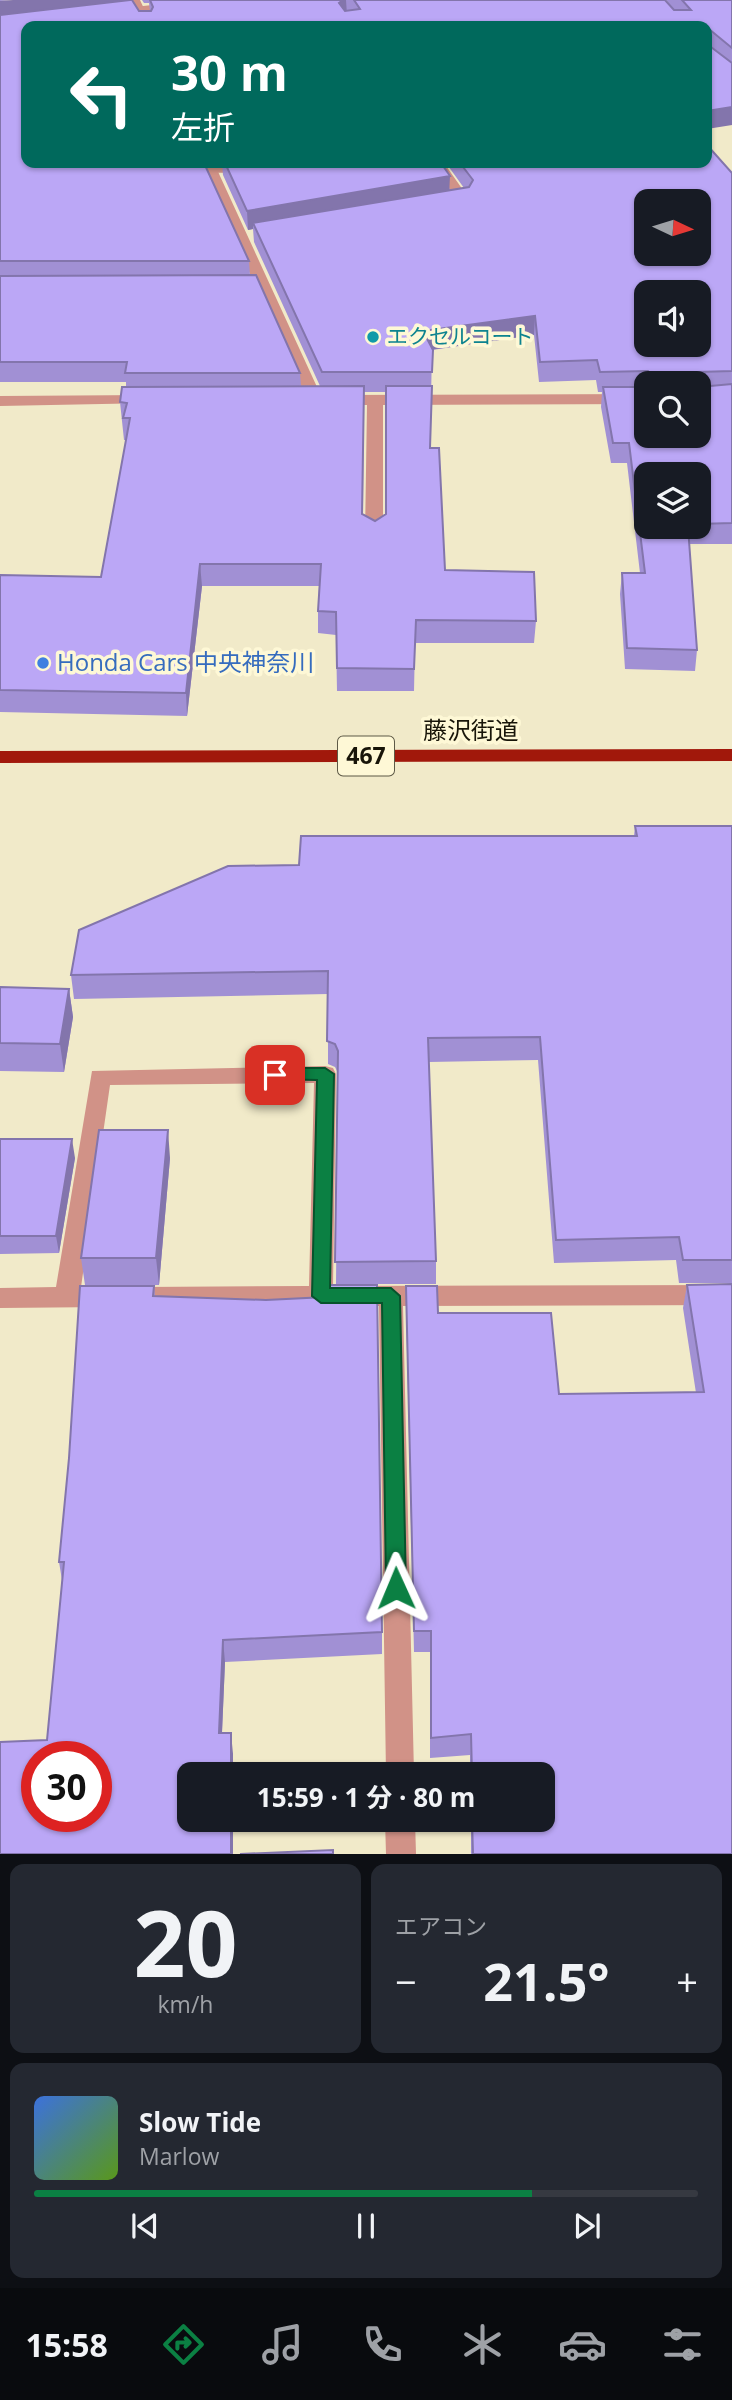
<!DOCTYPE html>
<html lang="ja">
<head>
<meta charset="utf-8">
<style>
  :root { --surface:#171b24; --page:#242831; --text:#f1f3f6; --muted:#9ea1a6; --line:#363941; --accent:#0b8043 }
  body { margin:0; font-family:"Open Sans","Noto Sans JP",sans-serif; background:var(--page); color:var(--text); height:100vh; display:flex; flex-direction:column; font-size:26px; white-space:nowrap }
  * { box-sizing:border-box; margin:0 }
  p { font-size:23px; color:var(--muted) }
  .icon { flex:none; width:38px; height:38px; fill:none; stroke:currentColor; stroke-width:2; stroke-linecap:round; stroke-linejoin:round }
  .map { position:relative; height:1854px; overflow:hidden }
  .drawer { display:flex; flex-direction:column; gap:10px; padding:10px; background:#0d0f14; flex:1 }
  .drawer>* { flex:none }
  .hud { position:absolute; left:21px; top:21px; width:691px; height:147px; border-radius:14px; box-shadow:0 2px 5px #0004; background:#00695c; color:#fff; overflow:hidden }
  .needle { width:46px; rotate:94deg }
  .controls { position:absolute; left:634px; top:189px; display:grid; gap:14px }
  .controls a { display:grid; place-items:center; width:77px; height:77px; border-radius:14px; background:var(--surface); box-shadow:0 2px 5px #0004; font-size:35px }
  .speed { position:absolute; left:21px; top:1741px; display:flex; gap:14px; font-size:35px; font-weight:700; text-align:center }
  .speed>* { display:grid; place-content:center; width:91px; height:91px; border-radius:50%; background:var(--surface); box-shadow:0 2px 5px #0004; line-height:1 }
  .speed .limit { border:10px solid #d22; background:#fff; color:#111 }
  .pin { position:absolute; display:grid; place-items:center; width:60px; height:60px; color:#fff; margin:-30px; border-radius:14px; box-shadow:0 4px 10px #0006 }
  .me { position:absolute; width:77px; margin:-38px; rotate:359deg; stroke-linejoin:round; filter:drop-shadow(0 0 5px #0008) }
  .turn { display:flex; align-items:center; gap:24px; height:147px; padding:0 35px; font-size:32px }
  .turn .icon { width:91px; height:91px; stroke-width:2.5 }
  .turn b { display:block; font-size:49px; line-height:60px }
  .big { font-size:52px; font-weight:700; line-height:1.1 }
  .drawer .widget { flex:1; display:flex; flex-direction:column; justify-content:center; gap:10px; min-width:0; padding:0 24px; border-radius:14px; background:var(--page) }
  .drawer .dial { align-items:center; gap:0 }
  .dial b { font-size:91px; line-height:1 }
  .song { display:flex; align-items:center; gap:21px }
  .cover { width:84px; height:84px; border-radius:10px; background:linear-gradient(135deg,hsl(220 70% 55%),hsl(90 70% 35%)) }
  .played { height:7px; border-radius:4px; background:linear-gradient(90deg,var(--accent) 75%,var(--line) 75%) }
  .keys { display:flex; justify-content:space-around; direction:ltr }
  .heat { display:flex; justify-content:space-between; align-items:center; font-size:38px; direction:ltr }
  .drawer .tiles { flex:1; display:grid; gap:10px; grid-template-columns:1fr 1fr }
  .widget:last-child { grid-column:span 2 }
  .trip { position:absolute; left:177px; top:1762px; width:378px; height:70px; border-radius:14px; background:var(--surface); box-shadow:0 2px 5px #0004; font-weight:700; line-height:70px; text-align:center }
  .tab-bar { display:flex; height:112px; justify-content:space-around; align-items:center; background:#090b0e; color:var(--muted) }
  .tab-bar .icon { width:49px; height:49px }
  .tab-bar .active { color:var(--accent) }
  .tab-bar b { font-size:32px; color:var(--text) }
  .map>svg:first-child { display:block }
</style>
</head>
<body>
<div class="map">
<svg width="732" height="1854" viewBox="0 0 732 1854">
  <rect width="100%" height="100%" fill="#f1eac9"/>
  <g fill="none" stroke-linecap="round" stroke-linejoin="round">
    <path fill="#d19287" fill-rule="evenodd" d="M 196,0 L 234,0 L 228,4 L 117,17 L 111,13 L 117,9 Z
      M 225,163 L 261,163 C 251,171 213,177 203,169 Z
      M 430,163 L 444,163 L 470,200 L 468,203 L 443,206 L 443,200 L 454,197 Z"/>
    <path fill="#d19287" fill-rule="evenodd" d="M 128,0 L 140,0 L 152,26 L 140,26 Z
      M 200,163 L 214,163 L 323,400 L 321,403 L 309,403 L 307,400 Z
      M 646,394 L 646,404 L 383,405 L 383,536 L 374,541 L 365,536 L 367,405 L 336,405 L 328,400 L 336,395 Z
      M 147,395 L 155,400 L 153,403 L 0,406 L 0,396 Z
      M 325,1066 L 333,1068 L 336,1074 L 333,1286 L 732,1285 L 732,1305 L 403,1306 L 414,1774 L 386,1774 L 379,1306 L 142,1307 L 133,1304 L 130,1297 L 133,1290 L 142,1287 L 309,1286 L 314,1083 L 110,1085 L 81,1287 L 115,1290 L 118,1297 L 115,1304 L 106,1307 L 0,1308 L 0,1288 L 56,1287 L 92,1071 Z
      M 385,1820 L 415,1820 L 416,1854 L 386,1854 Z"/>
    <path fill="#a1180b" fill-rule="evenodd" d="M 732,749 L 732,761 L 0,763 L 0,751 Z"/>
  </g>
  <path fill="#a190d4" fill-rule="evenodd" d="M 0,0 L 139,11 L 150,11 L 149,3 L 144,3 L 142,0 L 665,0 L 674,10 L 666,0 L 732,0 L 732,125 L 26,26 L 249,261 L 250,275 L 300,373 L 301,386 L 320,386 L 254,242 L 253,229 L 248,230 L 223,175 L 222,163 L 441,163 L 450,190 L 464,188 L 446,163 L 707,163 L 732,173 L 732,544 L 689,544 L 697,650 L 695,671 L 625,669 L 620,594 L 622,573 L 640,573 L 627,463 L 611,463 L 601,407 L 602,392 L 598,392 L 596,380 L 539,382 L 534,335 L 432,350 L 430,448 L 445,570 L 536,621 L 534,643 L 415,643 L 414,691 L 337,691 L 336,635 L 318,633 L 318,611 L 319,586 L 202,586 L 187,716 L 0,712 L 0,575 L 101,577 L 126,440 L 124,440 L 120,402 L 126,387 L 126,382 L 0,382 ZM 646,383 L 698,383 L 646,436 ZM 364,392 L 386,392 L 386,514 L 375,521 L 363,514 ZM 698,474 L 698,527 L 646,527 Z
    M 635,826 L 732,826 L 732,1283 L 679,1283 L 676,1260 L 554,1263 L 538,1060 L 429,1062 L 436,1261 L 436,1284 L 336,1284 L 338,1073 L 335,1067 L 328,1064 L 328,994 L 74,999 L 71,975 L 299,865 L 634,836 Z
    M 0,987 L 69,989 L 73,1017 L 64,1072 L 0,1071 Z
    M 0,1139 L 75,1158 L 59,1253 L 0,1254 Z
    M 170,1158 L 159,1285 L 85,1285 L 81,1258 Z
    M 732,1284 L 732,1854 L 471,1854 L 471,1820 L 542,1820 L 542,1774 L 470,1774 L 470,1755 L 430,1758 L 430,1652 L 414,1652 L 406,1309 L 406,1286 L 438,1313 L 559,1394 L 696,1393 L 683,1308 L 687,1285 Z
    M 154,1286 L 155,1296 L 382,1632 L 382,1654 L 225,1662 L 222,1733 L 233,1754 L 189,1820 L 233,1820 L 233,1854 L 47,1740 L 62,1580 L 59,1562 Z"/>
  <path fill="#8375ac" d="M 13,0 L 128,0 L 0,19 L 0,1 Z
    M 343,0 L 346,0 L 347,15 L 339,3 Z
    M 732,107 L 732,125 L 707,129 L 707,111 Z
    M 450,176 L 449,195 L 253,223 L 253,229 L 248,230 L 247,211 Z
    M 535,316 L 534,335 L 422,351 L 423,331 Z
    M 200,564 L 202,586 L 187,716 L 186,693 Z
    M 69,989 L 73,1017 L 64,1072 L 60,1044 Z
    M 168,1130 L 170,1158 L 159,1285 L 156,1258 Z
    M 72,1139 L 75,1158 L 59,1253 L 56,1236 Z
    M 223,1640 L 225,1662 L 221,1755 L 219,1733 Z
    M 231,1733 L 233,1754 L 233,1774 L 231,1774 Z
    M 231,1820 L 233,1820 L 233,1854 L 231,1854 Z"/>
  <path fill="#bba7f6" stroke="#8375ac" stroke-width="2" fill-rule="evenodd" d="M 130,0 L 132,0 L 139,11 L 151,11 L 153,7 L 150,0 L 343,0 L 339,3 L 345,11 L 360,9 L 354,0 L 665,0 L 674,10 L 691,10 L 682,0 L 732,0 L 732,48 L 709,29 L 707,39 L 707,26 L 26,26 L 26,163 L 204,163 L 249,261 L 0,261 L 0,15 Z
    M 707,44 L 732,63 L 732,107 L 707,111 Z
    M 707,145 L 732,173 L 732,371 L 698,372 L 700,387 L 732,384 L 732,523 L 698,524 L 698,474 L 646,474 L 646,527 L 688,527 L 697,650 L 627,648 L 622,573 L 645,573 L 629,443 L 613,443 L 603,387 L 646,387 L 646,436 L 698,436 L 698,383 L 649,383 L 651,374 L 648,371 L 600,372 L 597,360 L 540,362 L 535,316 L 423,331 L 433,350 L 432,372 L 322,372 L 253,223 L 469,187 L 473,180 L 460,163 L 707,163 ZM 646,201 L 698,201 L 698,254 L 646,254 ZM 646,292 L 698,292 L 698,345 L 646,345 Z
    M 225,163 L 441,163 L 450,176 L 247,211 Z
    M 256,275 L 300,373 L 125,373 L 127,362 L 0,362 L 0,276 Z
    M 364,386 L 362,514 L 375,521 L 386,514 L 386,386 L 432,386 L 430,448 L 439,448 L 445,570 L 534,572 L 536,621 L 416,620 L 414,669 L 337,668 L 336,612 L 318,611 L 321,564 L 200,564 L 186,693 L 0,690 L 0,575 L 101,577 L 130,418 L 123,418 L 127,403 L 120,402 L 122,387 Z
    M 635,826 L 732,826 L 732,1260 L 683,1260 L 679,1237 L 556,1240 L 540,1037 L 428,1038 L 436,1261 L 335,1262 L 338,1051 L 335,1044 L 327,1041 L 328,971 L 71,975 L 79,930 L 228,866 L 299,865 L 301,836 L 637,836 Z
    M 0,987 L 69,989 L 60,1044 L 0,1043 Z
    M 99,1130 L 168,1130 L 156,1258 L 81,1258 Z
    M 0,1139 L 72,1139 L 56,1236 L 0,1236 Z
    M 732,1284 L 732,1854 L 473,1854 L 472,1820 L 542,1820 L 542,1774 L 472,1774 L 471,1734 L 431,1738 L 431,1631 L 414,1631 L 406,1286 L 437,1286 L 438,1313 L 551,1313 L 559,1394 L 704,1392 L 687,1285 Z
    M 326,1285 L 377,1285 L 382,1632 L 223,1640 L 219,1733 L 231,1733 L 231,1774 L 189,1774 L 189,1820 L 231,1820 L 231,1854 L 0,1854 L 0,1742 L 47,1740 L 64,1562 L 59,1562 L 69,1458 L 80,1286 L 154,1286 L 153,1296 L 266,1300 L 326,1297 ZM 37,1757 L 96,1757 L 96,1816 L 37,1816 Z
    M 333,1850 L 333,1854 L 240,1854 Z"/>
  <path fill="#0b8043" stroke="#07532c" stroke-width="2" d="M 275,1068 L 325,1068 L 334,1074 L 330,1288 L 391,1288 L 400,1296 L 406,1588 L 403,1595 L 396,1598 L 389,1595 L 386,1588 L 382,1303 L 321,1303 L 312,1296 L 317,1080 L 269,1079 L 267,1075 L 269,1070 Z"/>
  <circle fill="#0f9aa8" stroke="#fef8d6" stroke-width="2.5" cx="373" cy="337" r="7"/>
  <circle fill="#3f7fe0" stroke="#fef8d6" stroke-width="2.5" cx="43" cy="663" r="7"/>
  <g text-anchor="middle" stroke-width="7" stroke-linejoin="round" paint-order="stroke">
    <g font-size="21" fill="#0d838f" stroke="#fef8d6" text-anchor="start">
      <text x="387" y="344">エクセルコート</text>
    </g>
    <rect fill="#fef8d6" stroke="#5d5946" stroke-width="2" x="338" y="736.5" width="56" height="39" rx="5"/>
    <g font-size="23" font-weight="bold" fill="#181509">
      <text x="366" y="764">467</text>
    </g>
    <g font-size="24" fill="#366cbe" stroke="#fef8d6" text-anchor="start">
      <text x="57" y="671">Honda Cars 中央神奈川</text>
    </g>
    <g font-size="24" fill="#181509" stroke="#fef8d6">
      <text x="471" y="739">藤沢街道</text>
    </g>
  </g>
</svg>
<div class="controls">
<a><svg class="needle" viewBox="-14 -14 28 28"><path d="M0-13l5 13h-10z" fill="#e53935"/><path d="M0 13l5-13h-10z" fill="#9ea1a6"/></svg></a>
<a><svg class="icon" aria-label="sound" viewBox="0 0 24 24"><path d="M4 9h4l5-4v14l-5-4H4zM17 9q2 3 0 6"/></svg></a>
<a><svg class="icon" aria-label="search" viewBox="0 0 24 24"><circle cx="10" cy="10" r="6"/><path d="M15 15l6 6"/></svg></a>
<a><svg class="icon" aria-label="layers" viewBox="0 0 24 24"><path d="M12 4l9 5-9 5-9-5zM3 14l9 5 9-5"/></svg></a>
</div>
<div class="speed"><div class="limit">30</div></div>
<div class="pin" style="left:275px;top:1075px;background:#d93025"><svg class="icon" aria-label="arrive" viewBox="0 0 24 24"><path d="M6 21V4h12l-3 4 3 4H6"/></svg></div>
<svg class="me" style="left:396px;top:1588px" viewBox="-20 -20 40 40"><path d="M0-17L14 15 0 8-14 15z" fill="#0b8043" stroke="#fff" stroke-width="4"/></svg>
<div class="trip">15:59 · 1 分 · 80 m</div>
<div class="hud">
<div class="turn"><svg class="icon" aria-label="left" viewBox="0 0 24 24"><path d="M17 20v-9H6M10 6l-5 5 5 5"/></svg><div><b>30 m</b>左折</div></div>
</div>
</div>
<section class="drawer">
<div class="tiles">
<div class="widget dial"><b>20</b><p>km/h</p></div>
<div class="widget"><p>エアコン</p>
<div class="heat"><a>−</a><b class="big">21.5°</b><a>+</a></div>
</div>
<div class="widget">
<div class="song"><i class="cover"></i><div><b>Slow Tide</b><p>Marlow</p></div></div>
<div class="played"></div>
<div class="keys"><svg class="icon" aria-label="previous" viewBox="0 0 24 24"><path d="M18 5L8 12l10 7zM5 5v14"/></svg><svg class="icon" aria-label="pause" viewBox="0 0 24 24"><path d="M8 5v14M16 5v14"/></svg><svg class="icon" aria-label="next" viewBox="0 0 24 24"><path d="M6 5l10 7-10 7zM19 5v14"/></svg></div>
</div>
</div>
</section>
<nav class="tab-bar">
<b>15:58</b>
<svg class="icon active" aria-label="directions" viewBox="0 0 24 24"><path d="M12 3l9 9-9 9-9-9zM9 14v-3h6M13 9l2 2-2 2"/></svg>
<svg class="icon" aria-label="music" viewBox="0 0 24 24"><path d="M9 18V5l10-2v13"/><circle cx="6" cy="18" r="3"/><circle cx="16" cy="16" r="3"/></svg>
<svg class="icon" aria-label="phone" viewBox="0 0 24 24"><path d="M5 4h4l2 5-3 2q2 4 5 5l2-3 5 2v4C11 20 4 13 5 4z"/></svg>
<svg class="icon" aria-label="climate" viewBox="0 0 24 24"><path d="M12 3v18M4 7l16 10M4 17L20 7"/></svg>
<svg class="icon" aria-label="car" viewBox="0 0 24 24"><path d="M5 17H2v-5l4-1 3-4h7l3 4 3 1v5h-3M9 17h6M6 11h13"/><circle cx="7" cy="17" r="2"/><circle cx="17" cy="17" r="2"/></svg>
<svg class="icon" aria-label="filters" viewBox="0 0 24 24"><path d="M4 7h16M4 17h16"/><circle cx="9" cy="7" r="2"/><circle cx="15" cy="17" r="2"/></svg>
</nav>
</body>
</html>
